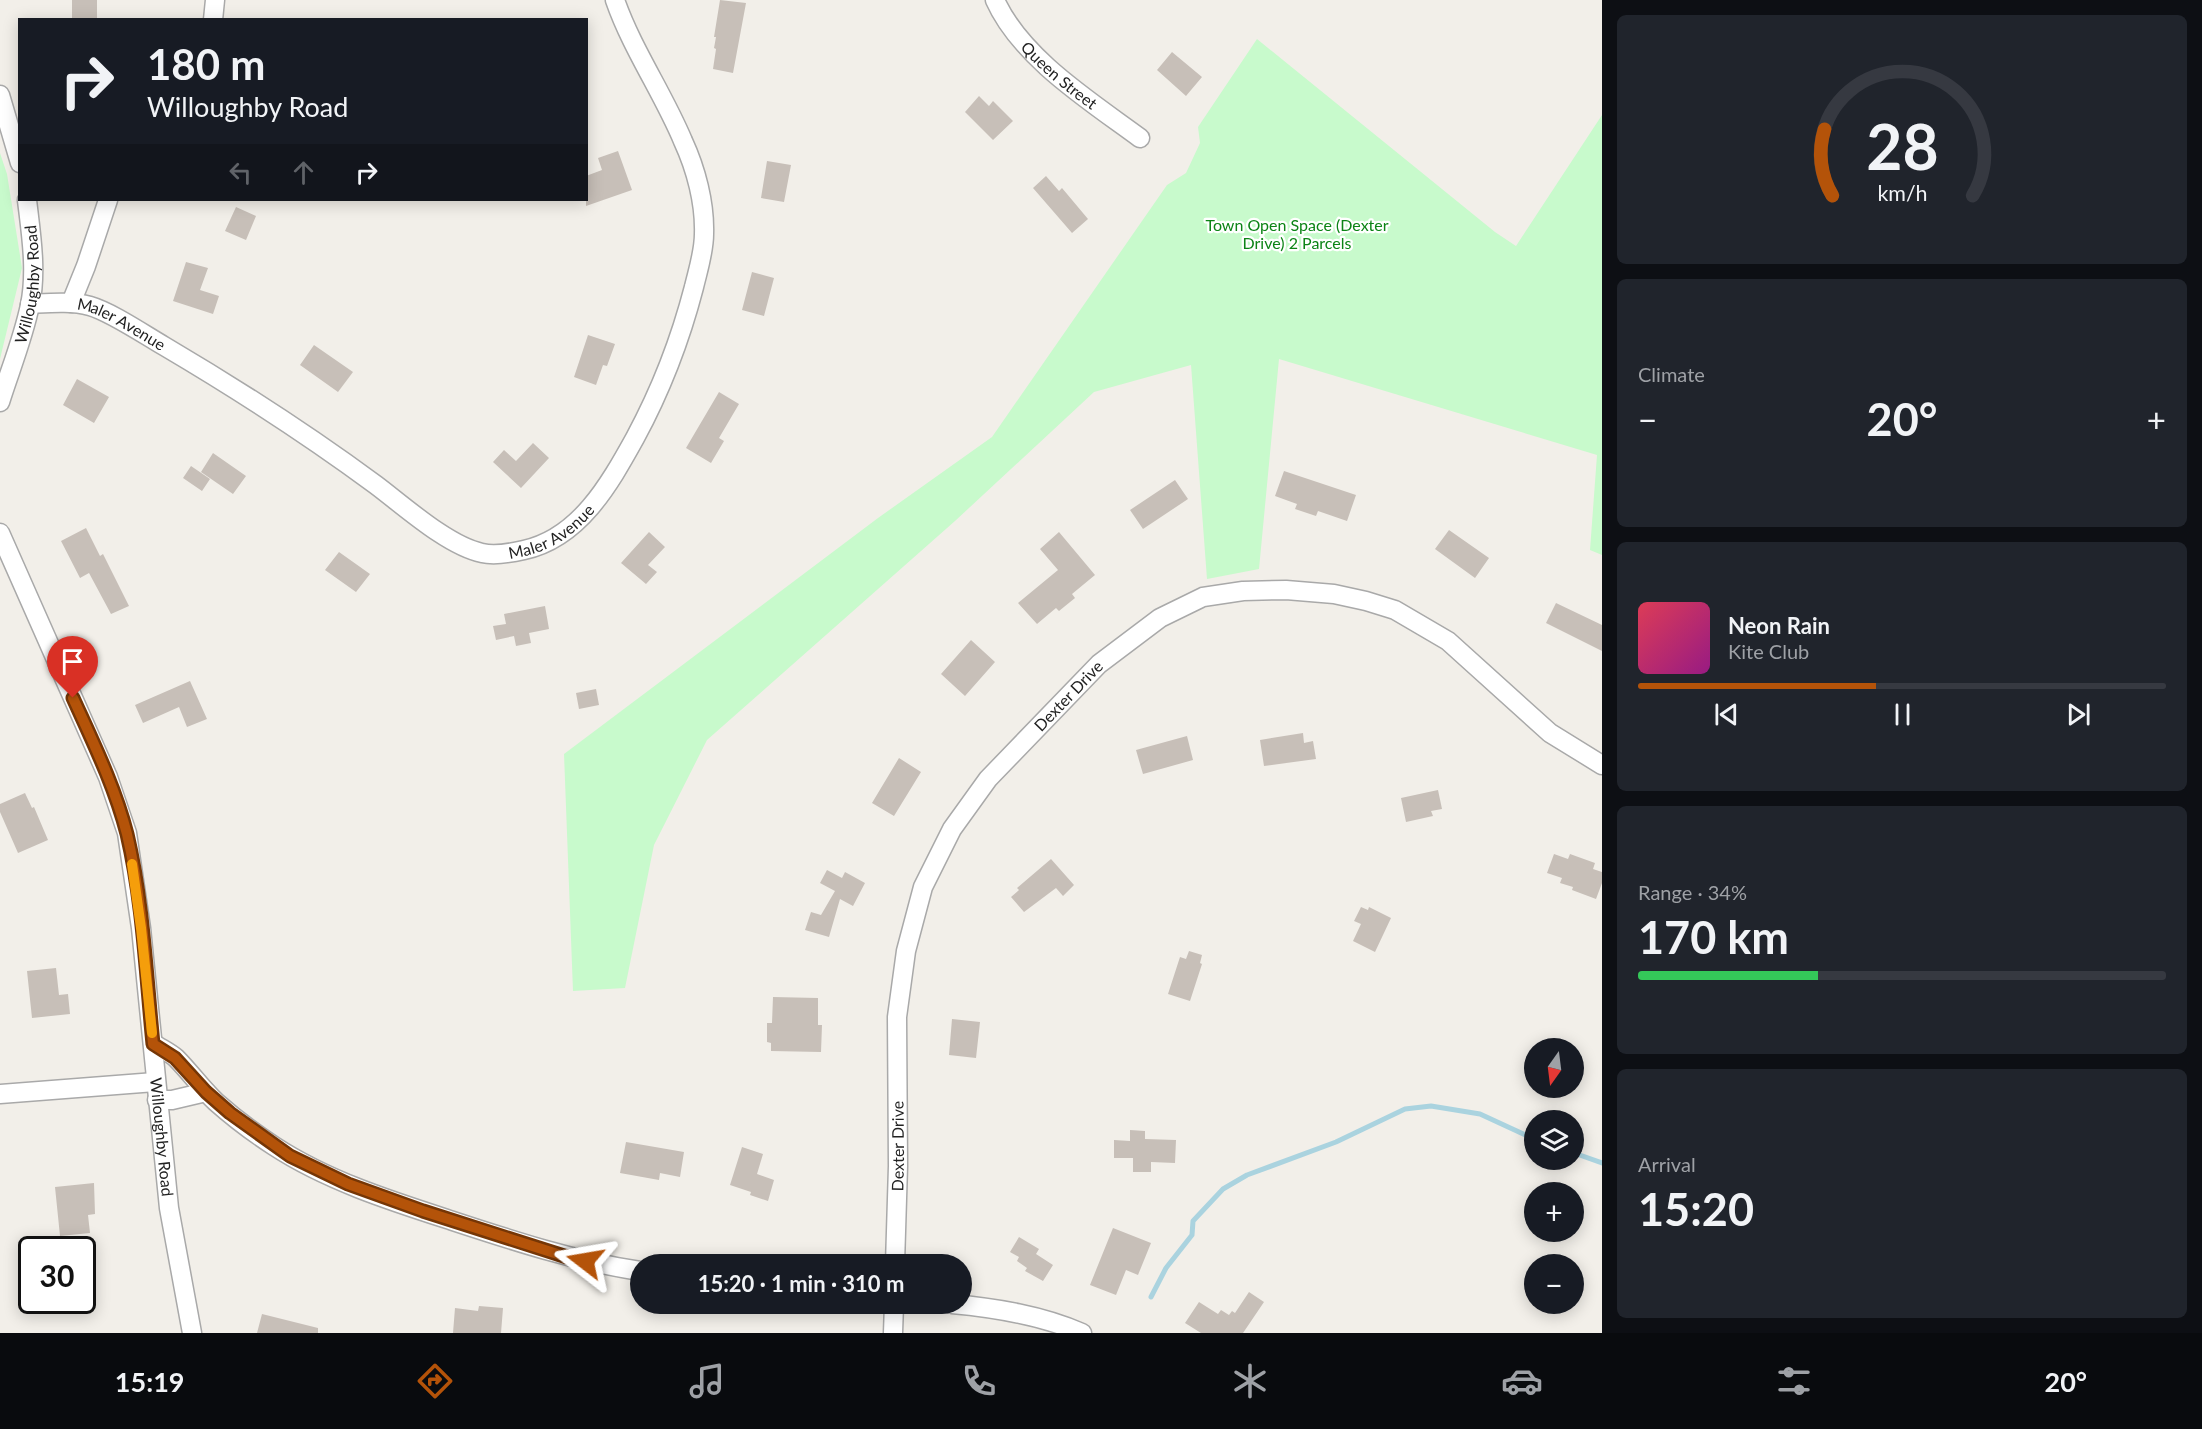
<!DOCTYPE html>
<html lang="en">
<head>
<meta charset="utf-8">
<style>
  :root { --surface:#171b24; --page:#20242c; --text:#f1f3f6; --muted:#9ea1a6; --line:#363941; --accent:#b45309 }
  body { margin:0; font-family:Lato,sans-serif; background:var(--page); color:var(--text); height:100vh; display:flex; flex-direction:column; font-size:22px; white-space:nowrap }
  * { box-sizing:border-box; margin:0 }
  p { font-size:20px; color:var(--muted) }
  .icon { flex:none; width:33px; height:33px; fill:none; stroke:currentColor; stroke-width:2; stroke-linecap:round; stroke-linejoin:round }
  .map { position:relative; flex:1; overflow:hidden }
  .panel { display:flex; flex-direction:column; gap:15px; padding:15px; background:#0d0f14; width:600px }
  .panel>* { flex:none }
  .banner { position:absolute; left:18px; top:18px; width:570px; height:183px; border-radius:0px; box-shadow:0 3px 15px #0003; background:#171b24; color:var(--text); overflow:hidden }
  .needle { width:39px; rotate:194deg }
  .fabs { position:absolute; left:1524px; top:1038px; display:grid; gap:12px }
  .fabs a { display:grid; place-items:center; width:60px; height:60px; border-radius:50%; background:var(--surface); box-shadow:0 3px 15px #0003; font-size:30px }
  .speed { position:absolute; left:18px; top:1236px; display:flex; gap:12px; font-size:30px; font-weight:700; text-align:center }
  .speed>* { display:grid; place-content:center; width:78px; height:78px; border-radius:50%; background:var(--surface); box-shadow:0 3px 15px #0003; line-height:1 }
  .speed .limit { border:3px solid #111; border-radius:9px; background:#fff; color:#111 }
  .pin { position:absolute; display:grid; place-items:center; width:51px; height:51px; color:#fff; margin:-62px -26px; border-radius:50% 50% 50% 0; rotate:-45deg; box-shadow:0 0 6px #0007 }
  .pin .icon { rotate:45deg }
  .me { position:absolute; width:66px; margin:-33px; rotate:284deg; stroke-linejoin:round; filter:drop-shadow(0 0 4px #0008) }
  .turn { display:flex; align-items:center; gap:21px; height:126px; padding:0 30px; font-size:27px }
  .turn .icon { width:78px; height:78px; stroke-width:2.5 }
  .turn b { display:block; font-size:42px; line-height:51px }
  .lanes { display:flex; align-items:center; height:57px; padding:0 30px; background:#0003; justify-content:center; gap:30px; direction:ltr }
  .lanes .off { opacity:.35 }
  .big { font-size:45px; font-weight:700; line-height:1.1 }
  .panel .widget { flex:1; display:flex; flex-direction:column; justify-content:center; gap:9px; min-width:0; padding:0 21px; border-radius:9px; background:var(--page) }
  .panel .dial { align-items:center; gap:0 }
  .dial svg { height:156px; overflow:visible; fill:none; stroke:var(--line); stroke-width:7; stroke-linecap:round; text-anchor:middle }
  .dial text { fill:var(--text); stroke:none }
  .song { display:flex; align-items:center; gap:18px }
  .cover { width:72px; height:72px; border-radius:9px; background:linear-gradient(135deg,hsl(350 70% 55%),hsl(310 70% 35%)) }
  .played { height:6px; border-radius:3px; background:linear-gradient(90deg,var(--accent) 45%,var(--line) 45%) }
  .keys { display:flex; justify-content:space-around; direction:ltr }
  .heat { display:flex; justify-content:space-between; align-items:center; font-size:33px; direction:ltr }
  .charge { height:9px; border-radius:4px; background:linear-gradient(90deg,#34c759 34%,var(--line) 0) }
  .trip { position:absolute; left:630px; top:1254px; width:342px; height:60px; border-radius:30px; background:var(--surface); box-shadow:0 3px 15px #0003; font-weight:700; line-height:60px; text-align:center }
  .dock { display:flex; height:96px; justify-content:space-around; align-items:center; background:#090b0e; color:var(--muted) }
  .dock .icon { width:42px; height:42px }
  .dock .current { color:var(--accent) }
  .dock b { font-size:27px; color:var(--text) }
  main { display:flex; flex:1; min-height:0 }
  .map>svg:first-child { display:block }
</style>
</head>
<body>
<main>
<div class="map">
<svg width="1602" height="1333" viewBox="0 0 1602 1333">
  <rect width="100%" height="100%" fill="#f2efe9"/>
  <path fill="#c8facc" d="M 1257,39 L 1495,232 L 1516,246 L 1602,115 L 1602,555 L 1590,550 L 1597,455 L 1279,359 L 1259,569 L 1207,579 L 1191,365 L 1094,392 L 955,521 L 707,740 L 654,845 L 625,988 L 573,991 L 564,754 L 878,518 L 992,437 L 1167,185 L 1186,173 L 1200,143 L 1198,127 Z
    M 0,153 L 7,174 L 22,268 L 0,359 Z"/>
  <g fill="none" stroke-linecap="round" stroke-linejoin="round">
    <path stroke="#aad3df" stroke-width="5" d="M 1574,1153 L 1602,1163
      M 1151,1297 L 1166,1268 L 1192,1235 L 1193,1221 L 1223,1189 L 1247,1175 L 1336,1142 L 1405,1109 L 1431,1106 L 1480,1114 L 1534,1139"/>
  </g>
  <path fill="#c7bfb8" d="M 72,0 L 97,0 L 97,19 L 72,19 Z
    M 720,0 L 746,3 L 733,73 L 713,69 L 716,49 L 714,48 L 716,37 L 714,37 Z
    M 1172,52 L 1202,77 L 1186,96 L 1157,70 Z
    M 979,96 L 989,106 L 993,101 L 1013,121 L 993,140 L 965,112 Z
    M 618,151 L 632,190 L 586,206 L 586,176 L 602,170 L 598,158 Z
    M 767,161 L 791,165 L 784,202 L 761,198 Z
    M 1046,176 L 1059,191 L 1062,188 L 1088,219 L 1072,233 L 1033,188 Z
    M 236,207 L 256,216 L 246,240 L 225,231 Z
    M 186,262 L 208,268 L 200,290 L 219,296 L 213,314 L 173,301 Z
    M 752,272 L 774,278 L 764,316 L 742,310 Z
    M 588,335 L 615,344 L 607,366 L 603,365 L 596,385 L 574,377 Z
    M 314,345 L 353,372 L 338,392 L 300,365 Z
    M 77,379 L 109,397 L 94,423 L 63,405 Z
    M 719,392 L 739,404 L 719,438 L 724,441 L 711,463 L 686,448 Z
    M 533,443 L 549,458 L 521,488 L 493,462 L 504,450 L 516,461 Z
    M 213,453 L 246,476 L 233,494 L 201,472 Z
    M 191,466 L 210,479 L 202,491 L 183,478 Z
    M 1284,471 L 1356,495 L 1347,521 L 1318,511 L 1316,516 L 1295,509 L 1297,504 L 1275,496 Z
    M 1175,480 L 1188,499 L 1143,529 L 1130,510 Z
    M 86,528 L 100,556 L 103,554 L 129,606 L 111,614 L 89,573 L 80,578 L 61,541 Z
    M 1449,530 L 1489,558 L 1475,578 L 1435,549 Z
    M 649,532 L 665,547 L 648,565 L 657,572 L 646,584 L 621,563 Z
    M 1059,532 L 1095,575 L 1072,594 L 1075,598 L 1059,611 L 1056,608 L 1037,624 L 1018,603 L 1058,570 L 1040,549 Z
    M 339,552 L 370,574 L 356,592 L 325,570 Z
    M 1556,603 L 1602,625 L 1602,651 L 1546,623 Z
    M 545,606 L 549,629 L 529,633 L 531,643 L 516,646 L 514,636 L 496,640 L 493,626 L 506,624 L 504,614 Z
    M 971,640 L 995,662 L 965,696 L 941,674 Z
    M 190,681 L 207,719 L 187,727 L 179,707 L 143,723 L 135,705 Z
    M 596,689 L 599,705 L 579,709 L 576,693 Z
    M 1303,733 L 1304,743 L 1313,741 L 1316,759 L 1264,766 L 1260,740 Z
    M 1187,736 L 1193,760 L 1143,774 L 1136,750 Z
    M 899,758 L 921,772 L 894,816 L 872,803 Z
    M 1438,790 L 1442,809 L 1431,811 L 1433,816 L 1406,822 L 1401,798 Z
    M 25,793 L 32,808 L 34,807 L 48,840 L 18,853 L 0,812 L 0,804 Z
    M 1554,854 L 1568,859 L 1570,854 L 1595,863 L 1593,869 L 1602,872 L 1602,883 L 1596,899 L 1572,890 L 1573,887 L 1560,883 L 1562,878 L 1547,873 Z
    M 1051,859 L 1074,885 L 1063,896 L 1056,888 L 1024,912 L 1011,897 L 1019,890 L 1017,888 Z
    M 827,870 L 842,878 L 845,872 L 865,883 L 853,906 L 840,899 L 829,937 L 805,930 L 811,912 L 821,915 L 835,891 L 820,883 Z
    M 1361,907 L 1368,910 L 1369,907 L 1391,918 L 1375,952 L 1353,941 L 1361,924 L 1354,921 Z
    M 1189,951 L 1202,955 L 1200,963 L 1202,964 L 1190,1001 L 1168,994 L 1180,957 L 1186,959 Z
    M 56,968 L 59,995 L 68,994 L 70,1014 L 32,1018 L 27,971 Z
    M 773,997 L 818,998 L 818,1025 L 822,1025 L 821,1052 L 771,1051 L 771,1043 L 767,1042 L 767,1023 L 772,1023 Z
    M 952,1019 L 980,1022 L 976,1058 L 949,1055 Z
    M 1130,1130 L 1145,1131 L 1145,1139 L 1176,1140 L 1175,1163 L 1151,1162 L 1151,1172 L 1133,1172 L 1133,1158 L 1114,1158 L 1114,1140 L 1130,1141 Z
    M 626,1142 L 684,1152 L 680,1177 L 660,1173 L 659,1180 L 620,1173 Z
    M 742,1147 L 763,1154 L 757,1174 L 774,1180 L 768,1201 L 750,1195 L 751,1192 L 730,1185 Z
    M 94,1183 L 95,1214 L 88,1215 L 90,1233 L 60,1236 L 55,1187 Z
    M 1113,1228 L 1151,1243 L 1138,1275 L 1126,1270 L 1116,1295 L 1090,1285 Z
    M 1019,1237 L 1039,1249 L 1036,1254 L 1053,1265 L 1043,1281 L 1025,1271 L 1027,1268 L 1017,1261 L 1019,1257 L 1010,1252 Z
    M 1249,1292 L 1264,1302 L 1243,1333 L 1201,1333 L 1185,1323 L 1199,1302 L 1218,1314 L 1221,1310 L 1229,1315 L 1232,1311 L 1235,1313 Z
    M 479,1306 L 503,1308 L 501,1333 L 453,1333 L 455,1308 L 478,1311 Z
    M 262,1314 L 318,1328 L 318,1333 L 257,1333 Z"/>
  <g fill="none" stroke-linecap="round" stroke-linejoin="round">
    <g stroke="#a9a9a9" stroke-width="21">
      <g id="minor">
        <path id="s1" d="M 995,0 C 1021,58 1090,101 1140,138"/>
        <path d="M 213,20 L 215,0"/>
        <path d="M 0,95 L 20,163"/>
        <path d="M 71,303 L 86,266 L 108,200"/>
        <path id="s2" d="M 30,304 C 50,303 71,301 90,306 C 111,312 145,335 164,346 C 237,389 308,435 376,485 C 404,506 448,546 482,553 C 495,556 511,553 524,550 C 579,538 609,485 635,438 C 661,390 680,341 694,287 C 698,270 704,252 704,234 C 705,203 696,169 683,141 C 663,93 632,49 615,0"/>
        <path id="s3" d="M 0,402 C 10,370 23,339 30,305 C 37,271 31,234 27,200"/>
        <path id="s4" d="M 0,533 L 108,777 L 127,833 L 141,928 L 169,1208 L 192,1333"/>
        <path d="M 153,1043 C 160,1048 169,1052 176,1058 C 190,1072 202,1089 216,1102 C 234,1118 254,1133 274,1146 C 326,1180 388,1200 447,1219 C 511,1240 574,1261 640,1271"/>
        <path d="M 0,1094 L 155,1082"/>
        <path d="M 157,1100 L 172,1100 L 206,1092"/>
        <path id="s5" d="M 895,1264 L 898,1166 L 897,1017 L 906,951 L 923,887 L 952,829 L 988,779 L 1099,664 L 1160,618 L 1203,597 L 1243,591 L 1286,590 L 1334,594 L 1366,601 L 1395,610 L 1448,641 L 1550,733 L 1602,765"/>
        <path d="M 952,1304 C 996,1308 1041,1315 1082,1333"/>
        <path d="M 893,1333 L 894,1304"/>
      </g>
    </g>
    <use href="#minor" stroke="#fff" stroke-width="18"/>
  </g>
  <g fill="none" stroke-linecap="round" stroke-linejoin="round">
    <g stroke="#753606" stroke-width="15">
      <path id="route" d="M 73,698 C 93,742 115,787 127,834 C 143,902 146,974 153,1044 L 175,1058 L 206,1092 L 230,1113 L 290,1156 L 348,1184 L 423,1211 L 567,1257 L 585,1261"/>
    </g>
    <use href="#route" stroke="#b45309" stroke-width="10"/>
    <path stroke="#f59e0b" stroke-width="10" d="M 132,864 L 141,928 L 152,1033"/>
  </g>
  <g text-anchor="middle" stroke-width="4.5" stroke-linejoin="round" paint-order="stroke">
    <g font-size="16" fill="#222" stroke="#fff">
      <text dy="6" stroke="none"><textPath href="#s1" startOffset="100">Queen Street</textPath></text>
      <text dy="6" stroke="none"><textPath href="#s3" startOffset="122">Willoughby Road</textPath></text>
      <text dy="6" stroke="none"><textPath href="#s2" startOffset="96">Maler Avenue</textPath></text>
      <text dy="6" stroke="none"><textPath href="#s2" startOffset="600">Maler Avenue</textPath></text>
      <text dy="6" stroke="none"><textPath href="#s5" startOffset="622">Dexter Drive</textPath></text>
      <text dy="6" stroke="none"><textPath href="#s4" startOffset="632">Willoughby Road</textPath></text>
      <text dy="6" stroke="none"><textPath href="#s5" startOffset="118">Dexter Drive</textPath></text>
    </g>
    <g font-size="16" fill="#0c8416" stroke="#fff">
      <text x="1297" y="231">Town Open Space (Dexter<tspan x="1297" dy="18">Drive) 2 Parcels</tspan></text>
    </g>
  </g>
</svg>
<div class="fabs">
<a><svg class="needle" viewBox="-14 -14 28 28"><path d="M0-13l5 13h-10z" fill="#e53935"/><path d="M0 13l5-13h-10z" fill="#9ea1a6"/></svg></a>
<a><svg class="icon" aria-label="layers" viewBox="0 0 24 24"><path d="M12 4l9 5-9 5-9-5zM3 14l9 5 9-5"/></svg></a>
<a>+</a>
<a>−</a>
</div>
<div class="speed"><div class="limit">30</div></div>
<div class="pin" style="left:73px;top:698px;background:#d93025"><svg class="icon" aria-label="arrive" viewBox="0 0 24 24"><path d="M6 21V4h12l-3 4 3 4H6"/></svg></div>
<svg class="me" style="left:585px;top:1261px" viewBox="-20 -20 40 40"><path d="M0-17L14 15 0 8-14 15z" fill="#b45309" stroke="#fff" stroke-width="4"/></svg>
<div class="trip">15:20 · 1 min · 310 m</div>
<div class="banner">
<div class="turn"><svg class="icon" aria-label="right" viewBox="0 0 24 24"><path d="M7 20v-9h11M14 6l5 5-5 5"/></svg><div><b>180 m</b>Willoughby Road</div></div>
<div class="lanes"><svg class="icon off" aria-label="left" viewBox="0 0 24 24"><path d="M17 20v-9H6M10 6l-5 5 5 5"/></svg><svg class="icon off" aria-label="ahead" viewBox="0 0 24 24"><path d="M12 20V5M6 11l6-6 6 6"/></svg><svg class="icon" aria-label="right" viewBox="0 0 24 24"><path d="M7 20v-9h11M14 6l5 5-5 5"/></svg></div>
</div>
</div>
<section class="panel">
<div class="widget dial"><svg viewBox="0 0 100 80">
<path d="M14 69A42 42 0 1 1 86 69"/>
<path d="M14 69A42 42 0 0 1 10 35" stroke="#b45309"/>
<text x="50" y="56" font-size="32" font-weight="700">28</text>
<text x="50" y="72" font-size="11">km/h</text>
</svg></div>
<div class="widget"><p>Climate</p>
<div class="heat"><a>−</a><b class="big">20°</b><a>+</a></div>
</div>
<div class="widget">
<div class="song"><i class="cover"></i><div><b>Neon Rain</b><p>Kite Club</p></div></div>
<div class="played"></div>
<div class="keys"><svg class="icon" aria-label="previous" viewBox="0 0 24 24"><path d="M18 5L8 12l10 7zM5 5v14"/></svg><svg class="icon" aria-label="pause" viewBox="0 0 24 24"><path d="M8 5v14M16 5v14"/></svg><svg class="icon" aria-label="next" viewBox="0 0 24 24"><path d="M6 5l10 7-10 7zM19 5v14"/></svg></div>
</div>
<div class="widget"><p>Range · 34%</p><b class="big">170 km</b><div class="charge"></div></div>
<div class="widget"><p>Arrival</p><b class="big">15:20</b></div>
</section>
</main>
<nav class="dock">
<b>15:19</b>
<svg class="icon current" aria-label="directions" viewBox="0 0 24 24"><path d="M12 3l9 9-9 9-9-9zM9 14v-3h6M13 9l2 2-2 2"/></svg>
<svg class="icon" aria-label="music" viewBox="0 0 24 24"><path d="M9 18V5l10-2v13"/><circle cx="6" cy="18" r="3"/><circle cx="16" cy="16" r="3"/></svg>
<svg class="icon" aria-label="phone" viewBox="0 0 24 24"><path d="M5 4h4l2 5-3 2q2 4 5 5l2-3 5 2v4C11 20 4 13 5 4z"/></svg>
<svg class="icon" aria-label="climate" viewBox="0 0 24 24"><path d="M12 3v18M4 7l16 10M4 17L20 7"/></svg>
<svg class="icon" aria-label="car" viewBox="0 0 24 24"><path d="M5 17H2v-5l4-1 3-4h7l3 4 3 1v5h-3M9 17h6M6 11h13"/><circle cx="7" cy="17" r="2"/><circle cx="17" cy="17" r="2"/></svg>
<svg class="icon" aria-label="filters" viewBox="0 0 24 24"><path d="M4 7h16M4 17h16"/><circle cx="9" cy="7" r="2"/><circle cx="15" cy="17" r="2"/></svg>
<b>20°</b>
</nav>
</body>
</html>
